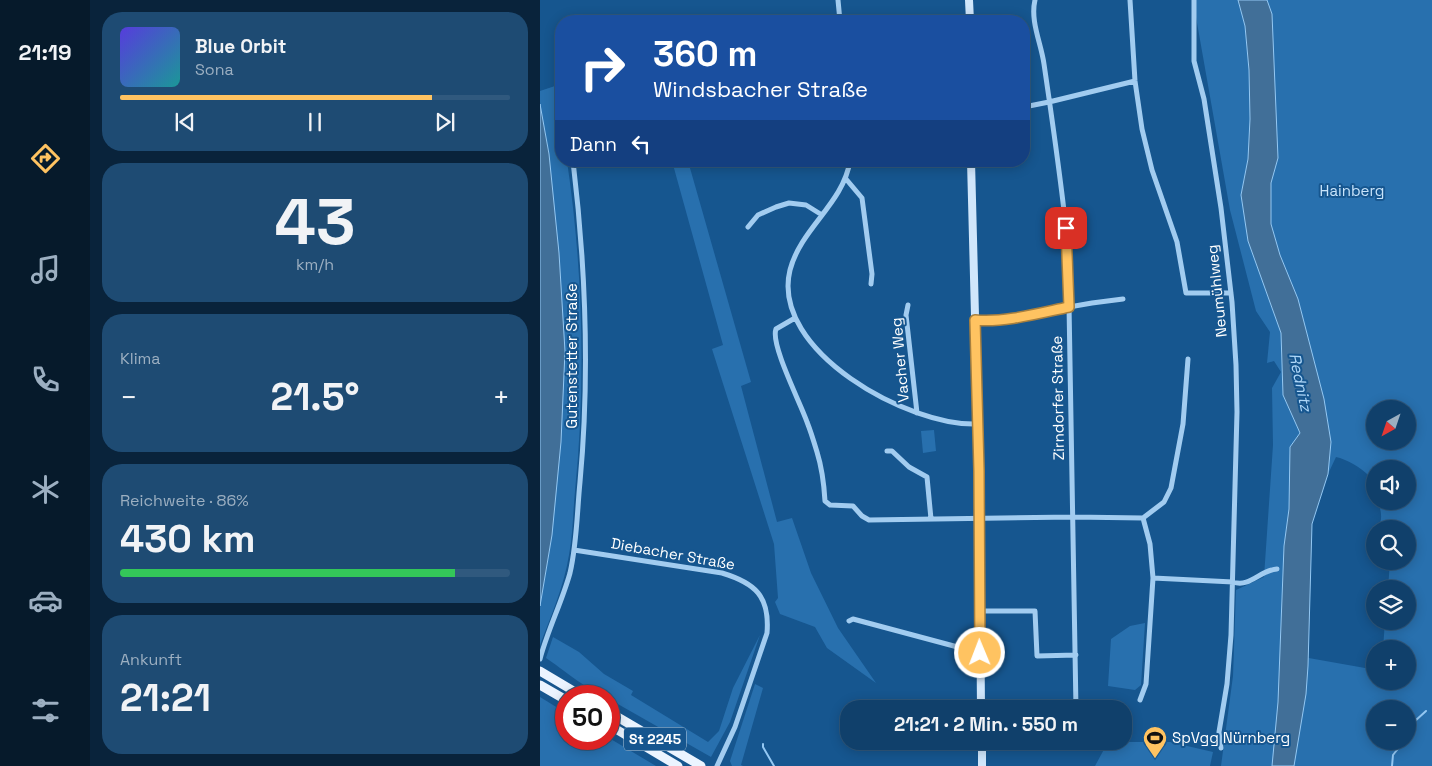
<!DOCTYPE html>
<html lang="de">
<head>
<meta charset="utf-8">
<style>
  :root { --surface:#10406b; --page:#1e4b73; --text:#f1f3f6; --muted:#9cafc1; --line:#30597e; --accent:#ffc361 }
  body { margin:0; font-family:"Space Grotesk",sans-serif; background:var(--page); color:var(--text); height:100vh; display:flex; flex-direction:column; font-size:19px; white-space:nowrap }
  * { box-sizing:border-box; margin:0 }
  p { font-size:16px; color:var(--muted) }
  .icon { flex:none; width:28px; height:28px; fill:none; stroke:currentColor; stroke-width:2; stroke-linecap:round; stroke-linejoin:round }
  .map { position:relative; flex:1; overflow:hidden }
  .panel { display:flex; flex-direction:column; gap:12px; padding:12px; background:#09233b; width:450px }
  .panel>* { flex:none }
  .guide { position:absolute; left:15px; top:15px; width:475px; height:152px; border-radius:20px; box-shadow:0 2px 12px #0003,0 0 0 1px var(--line); background:#1a4fa0; color:#fff; overflow:hidden }
  .needle { width:32px; rotate:220deg }
  .tools { position:absolute; left:826px; top:400px; display:grid; gap:10px }
  .tools a { display:grid; place-items:center; width:50px; height:50px; border-radius:50%; background:var(--surface); box-shadow:0 2px 12px #0003,0 0 0 1px var(--line); font-size:25px }
  .speed { position:absolute; left:15px; top:685px; display:flex; gap:10px; font-size:25px; font-weight:700; text-align:center }
  .speed>* { display:grid; place-content:center; width:65px; height:65px; border-radius:50%; background:var(--surface); box-shadow:0 2px 12px #0003,0 0 0 1px var(--line); line-height:1 }
  .speed .limit { border:8px solid #d22; background:#fff; color:#111 }
  .pin { position:absolute; display:grid; place-items:center; width:42px; height:42px; color:#fff; margin:-21px; border-radius:10px; box-shadow:0 2px 8px #0006 }
  .me { position:absolute; width:55px; margin:-28px; rotate:359deg; stroke-linejoin:round; filter:drop-shadow(0 0 4px #0008) }
  .turn { display:flex; align-items:center; gap:18px; height:105px; padding:0 15px; font-size:22px }
  .turn .icon { width:65px; height:65px; stroke-width:2.5 }
  .turn b { display:block; font-size:35px; line-height:42px }
  .then { display:flex; align-items:center; height:48px; padding:0 15px; background:#0003; gap:10px; font-size:19px }
  .big { font-size:38px; font-weight:700; line-height:1.1 }
  .panel .widget { flex:1; display:flex; flex-direction:column; justify-content:center; gap:8px; min-width:0; padding:0 18px; border-radius:20px; background:var(--page) }
  .panel .dial { align-items:center; gap:0 }
  .dial b { font-size:65px; line-height:1 }
  .song { display:flex; align-items:center; gap:15px }
  .cover { width:60px; height:60px; border-radius:8px; background:linear-gradient(135deg,hsl(250 70% 55%),hsl(180 70% 35%)) }
  .played { height:5px; border-radius:2px; background:linear-gradient(90deg,var(--accent) 80%,var(--line) 80%) }
  .keys { display:flex; justify-content:space-around; direction:ltr }
  .heat { display:flex; justify-content:space-between; align-items:center; font-size:28px; direction:ltr }
  .charge { height:8px; border-radius:4px; background:linear-gradient(90deg,#34c759 86%,var(--line) 0) }
  .trip { position:absolute; left:300px; top:700px; width:292px; height:50px; border-radius:20px; background:var(--surface); box-shadow:0 2px 12px #0003,0 0 0 1px var(--line); font-weight:700; line-height:50px; text-align:center }
  main { display:flex; flex:1; min-height:0 }
  .menu { display:flex; flex-direction:column; width:90px; justify-content:space-around; align-items:center; background:#061a2b; color:var(--muted) }
  .menu .icon { width:35px; height:35px }
  .menu .current { color:var(--accent) }
  .menu b { font-size:22px; color:var(--text) }
  .map>svg:first-child { display:block }
</style>
</head>
<body>
<main>
<nav class="menu">
<b>21:19</b>
<svg class="icon current" aria-label="directions" viewBox="0 0 24 24"><path d="M12 3l9 9-9 9-9-9zM9 14v-3h6M13 9l2 2-2 2"/></svg>
<svg class="icon" aria-label="music" viewBox="0 0 24 24"><path d="M9 18V5l10-2v13"/><circle cx="6" cy="18" r="3"/><circle cx="16" cy="16" r="3"/></svg>
<svg class="icon" aria-label="phone" viewBox="0 0 24 24"><path d="M5 4h4l2 5-3 2q2 4 5 5l2-3 5 2v4C11 20 4 13 5 4z"/></svg>
<svg class="icon" aria-label="climate" viewBox="0 0 24 24"><path d="M12 3v18M4 7l16 10M4 17L20 7"/></svg>
<svg class="icon" aria-label="car" viewBox="0 0 24 24"><path d="M5 17H2v-5l4-1 3-4h7l3 4 3 1v5h-3M9 17h6M6 11h13"/><circle cx="7" cy="17" r="2"/><circle cx="17" cy="17" r="2"/></svg>
<svg class="icon" aria-label="filters" viewBox="0 0 24 24"><path d="M4 7h16M4 17h16"/><circle cx="9" cy="7" r="2"/><circle cx="15" cy="17" r="2"/></svg>
</nav>
<section class="panel">
<div class="widget">
<div class="song"><i class="cover"></i><div><b>Blue Orbit</b><p>Sona</p></div></div>
<div class="played"></div>
<div class="keys"><svg class="icon" aria-label="previous" viewBox="0 0 24 24"><path d="M18 5L8 12l10 7zM5 5v14"/></svg><svg class="icon" aria-label="pause" viewBox="0 0 24 24"><path d="M8 5v14M16 5v14"/></svg><svg class="icon" aria-label="next" viewBox="0 0 24 24"><path d="M6 5l10 7-10 7zM19 5v14"/></svg></div>
</div>
<div class="widget dial"><b>43</b><p>km/h</p></div>
<div class="widget"><p>Klima</p>
<div class="heat"><a>−</a><b class="big">21.5°</b><a>+</a></div>
</div>
<div class="widget"><p>Reichweite · 86%</p><b class="big">430 km</b><div class="charge"></div></div>
<div class="widget"><p>Ankunft</p><b class="big">21:21</b></div>
</section>
<div class="map">
<svg width="892" height="766" viewBox="0 0 892 766">
  <rect width="100%" height="100%" fill="#16568f"/>
  <path fill="#2870ae" fill-rule="evenodd" d="M 653,0 L 698,0 L 705,26 L 709,70 L 710,119 L 708,159 L 701,195 L 727,294 L 741,333 L 743,395 L 760,433 L 744,546 L 740,646 L 763,657 L 825,668 L 835,668 L 835,681 L 868,681 L 868,649 L 843,649 L 845,621 L 868,621 L 868,589 L 848,589 L 850,561 L 868,561 L 868,529 L 836,529 C 844,521 841,511 838,501 L 868,501 L 868,469 L 835,469 L 835,492 C 833,487 832,480 829,476 C 822,468 806,459 796,457 L 788,474 L 790,452 L 731,225 L 731,183 L 733,171 L 738,157 L 724,0 L 892,0 L 892,766 L 681,766 L 693,676 L 696,590 L 724,577 L 733,445 L 732,388 L 741,372 L 734,361 L 727,363 L 730,332 L 716,311 L 690,210 ZM 835,409 L 868,409 L 868,441 L 835,441 ZM 835,709 L 868,709 L 868,741 L 835,741 Z
    M 21,84 L 21,91 L 14,95 C 24,115 21,139 21,161 L 27,161 C 43,270 46,382 35,491 C 33,512 33,534 29,555 C 24,586 11,616 0,645 L 0,606 L 12,535 L 9,154 L 0,104 L 0,91 Z
    M 132,161 L 148,161 L 211,382 L 201,386 L 237,522 L 252,518 L 271,573 L 298,628 L 336,683 L 287,648 L 275,627 L 240,614 L 235,602 L 238,598 L 234,544 L 172,349 L 183,345 Z
    M 394,430 L 396,451 L 383,453 L 381,431 Z
    M 605,623 L 601,685 L 595,690 L 568,686 L 571,639 L 590,626 Z
    M 220,635 L 190,722 L 171,757 L 69,699 L 69,696 C 54,696 20,667 6,658 L 13,637 L 39,652 L 64,674 L 93,691 L 91,695 L 168,742 L 179,731 L 193,688 Z
    M 215,684 L 223,688 L 201,765 L 203,766 L 192,766 L 190,761 Z
    M 0,697 L 26,713 L 26,739 L 69,738 L 116,766 L 0,766 Z
    M 568,742 L 630,742 L 673,752 L 670,766 L 555,766 Z"/>
  <path fill="#416f98" stroke="#94c8f3" d="M 698,0 L 727,0 L 732,14 L 738,158 L 731,183 L 731,224 L 740,255 L 758,299 L 784,399 L 791,442 L 788,474 L 772,524 L 768,666 L 766,694 L 754,766 L 732,766 L 738,702 L 744,546 L 749,509 L 750,447 L 760,433 L 743,395 L 741,333 L 708,241 L 701,195 L 708,159 L 710,119 L 709,70 L 705,26 Z
    M 0,104 L 9,154 L 19,253 L 25,351 L 21,442 L 12,535 L 0,606 Z"/>
  <g fill="none" stroke-linecap="round" stroke-linejoin="round">
    <path stroke="#94c8f3" stroke-width="2" d="M 868,737 L 872,734 L 875,721 L 886,711
      M 223,744 L 223,747 L 234,766
      M 852,766 L 853,755 L 864,741"/>
    <path stroke="#a2ccf0" stroke-width="5" d="M 298,0 L 300,21
      M 495,0 C 490,21 501,43 504,64 C 513,125 522,186 528,247 L 536,709
      M 590,0 L 595,81 L 602,129 L 612,170 L 637,242 L 646,293 L 691,293
      M 654,0 L 654,61 L 664,99 L 681,208 L 692,302 L 696,365 L 697,412 L 691,635 L 687,684 L 679,732 L 681,748
      M 484,107 L 509,102 L 595,81
      M 310,161 C 303,204 261,228 250,270 C 230,351 369,427 438,424
      M 306,179 L 322,198 L 332,274 L 331,284
      M 208,227 L 218,215 L 236,207 L 249,203 L 266,205 L 282,215
      M 368,305 L 366,315 L 377,413
      M 255,318 L 236,329 C 230,344 261,404 267,422 C 271,432 274,442 277,452 C 282,468 284,484 285,501 L 290,505 L 313,506 L 322,516 L 329,520 L 533,517 L 603,518 L 624,502 L 631,488 L 643,424 L 648,359
      M 435,320 L 449,321 L 552,303 L 583,299
      M 347,451 L 352,451 L 369,467 L 387,477 L 391,519
      M 34,550 L 182,573 C 215,583 230,596 227,633 L 195,727 L 177,766
      M 613,578 L 693,582 C 710,588 720,570 737,569
      M 440,611 L 495,611 L 497,656 L 536,655
      M 309,621 L 313,619 L 440,653
      M 0,659 C 8,629 22,602 30,573 C 37,543 37,512 40,482 C 50,374 46,269 33,161
      M 600,700 L 606,684 L 613,578 L 610,544 L 603,518"/>
    <path stroke="#d0e6fb" stroke-width="8" d="M 429,0 L 430,21
      M 431,161 L 439,471 L 441,709
      M 442,741 L 442,766"/>
    <path stroke="#ebf4ff" stroke-width="9" d="M 0,671 L 42,696
      M 0,685 L 26,700
      M 69,712 L 161,766
      M 69,725 L 138,766"/>
  </g>
  <g fill="none" stroke-linecap="round" stroke-linejoin="round">
    <g stroke="#a67f3f" stroke-width="12">
      <path id="route" d="M 440,653 L 439,471 L 435,320 C 464,323 500,313 529,307 L 526,228"/>
    </g>
    <use href="#route" stroke="#ffc361" stroke-width="9"/>
  </g>
  <defs>
    <g id="stadium-pin" transform="scale(1.25)"><path d="M0 17L-7.5 6A9.5 9.5 0 1 1 7.5 6Z" fill="#ffc361" stroke="#16568f"/><path d="M0-5a6.5 5 0 1 0 0 10a6.5 5 0 1 0 0-10ZM-3.5-1.8h7v3.6h-7Z" fill="#111"/></g>
  </defs>
  <g fill-rule="evenodd">
    <use href="#stadium-pin" x="615" y="738"/>
  </g>
  <g text-anchor="middle" stroke-width="4" stroke-linejoin="round" paint-order="stroke">
    <rect fill="#16568f" stroke="#b9ccdd" stroke-width="1" x="84" y="727.5" width="62" height="23" rx="4"/>
    <g font-size="14" font-weight="bold" fill="#fff">
      <text x="115" y="744">St 2245</text>
    </g>
    <g font-size="15" fill="#c8e4fb" stroke="#16568f">
      <text x="812" y="196">Hainberg</text>
    </g>
    <g font-size="15" fill="#fff" stroke="#16568f">
      <text transform="translate(677 291) rotate(-96)" y="5">Neumühlweg</text>
      <text transform="translate(32 356) rotate(-90)" y="5">Gutenstetter Straße</text>
      <text transform="translate(360 360) rotate(-95)" y="5">Vacher Weg</text>
      <text transform="translate(518 398) rotate(-91)" y="5">Zirndorfer Straße</text>
      <text transform="translate(133 554) rotate(10)" y="5">Diebacher Straße</text>
    </g>
    <g font-size="15" fill="#fff" stroke="#16568f" text-anchor="start">
      <text x="632" y="743">SpVgg Nürnberg</text>
    </g>
    <g font-size="16" font-style="italic" fill="#aed6f7" stroke="#16568f">
      <text transform="translate(761 382) rotate(78)" y="6">Rednitz</text>
    </g>
  </g>
</svg>
<div class="tools">
<a><svg class="needle" viewBox="-14 -14 28 28"><path d="M0-13l5 13h-10z" fill="#e53935"/><path d="M0 13l5-13h-10z" fill="#9cafc1"/></svg></a>
<a><svg class="icon" aria-label="sound" viewBox="0 0 24 24"><path d="M4 9h4l5-4v14l-5-4H4zM17 9q2 3 0 6"/></svg></a>
<a><svg class="icon" aria-label="search" viewBox="0 0 24 24"><circle cx="10" cy="10" r="6"/><path d="M15 15l6 6"/></svg></a>
<a><svg class="icon" aria-label="layers" viewBox="0 0 24 24"><path d="M12 4l9 5-9 5-9-5zM3 14l9 5 9-5"/></svg></a>
<a>+</a>
<a>−</a>
</div>
<div class="speed"><div class="limit">50</div></div>
<div class="pin" style="left:526px;top:228px;background:#d93025"><svg class="icon" aria-label="arrive" viewBox="0 0 24 24"><path d="M6 21V4h12l-3 4 3 4H6"/></svg></div>
<svg class="me" style="left:440px;top:653px" viewBox="-20 -20 40 40"><circle r="17" fill="#ffc361" stroke="#fff" stroke-width="3"/><path d="M0-11L8 9 0 5-8 9z" fill="#fff"/></svg>
<div class="trip">21:21 · 2 Min. · 550 m</div>
<div class="guide">
<div class="turn"><svg class="icon" aria-label="right" viewBox="0 0 24 24"><path d="M7 20v-9h11M14 6l5 5-5 5"/></svg><div><b>360 m</b>Windsbacher Straße</div></div>
<div class="then">Dann<svg class="icon" aria-label="left" viewBox="0 0 24 24"><path d="M17 20v-9H6M10 6l-5 5 5 5"/></svg></div>
</div>
</div>
</main>
</body>
</html>
